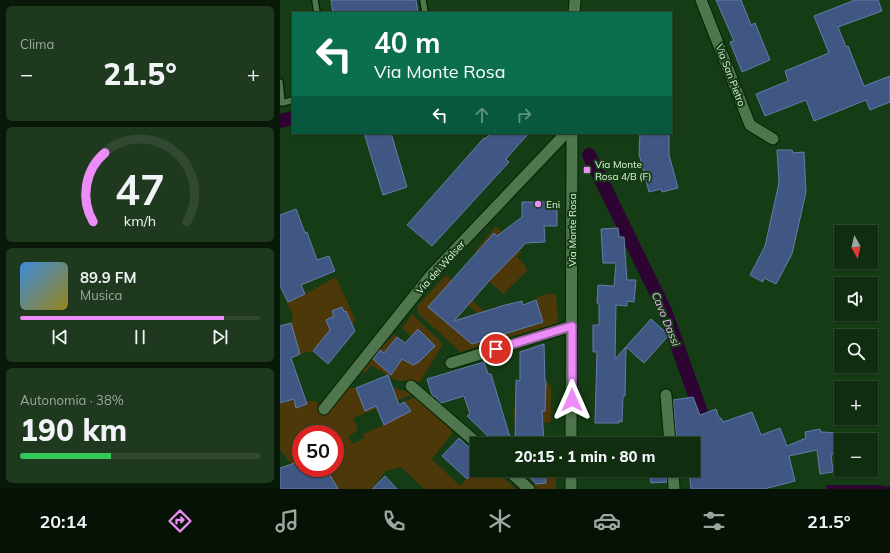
<!DOCTYPE html>
<html lang="it">
<head>
<meta charset="utf-8">
<style>
  :root { --surface:#102d10; --page:#1e391e; --text:#f1f3f6; --muted:#9ca89f; --line:#304930; --accent:#ed8cf9 }
  body { margin:0; font-family:Mulish,sans-serif; background:var(--page); color:var(--text); height:100vh; display:flex; flex-direction:column; font-size:15px; white-space:nowrap }
  * { box-sizing:border-box; margin:0 }
  p { font-size:13px; color:var(--muted) }
  .icon { flex:none; width:22px; height:22px; fill:none; stroke:currentColor; stroke-width:2; stroke-linecap:round; stroke-linejoin:round }
  .map { position:relative; flex:1; overflow:hidden }
  .drawer { display:flex; flex-direction:column; gap:6px; padding:6px; background:#091909; width:280px }
  .drawer>* { flex:none }
  .hud { position:absolute; left:12px; top:12px; width:380px; height:122px; border-radius:0px; box-shadow:0 1px 3px #0004,0 0 0 1px var(--line); background:#0b6e4f; color:#fff; overflow:hidden }
  .needle { width:26px; rotate:172deg }
  .controls { position:absolute; left:554px; top:225px; display:grid; gap:8px }
  .controls a { display:grid; place-items:center; width:44px; height:44px; border-radius:0px; background:var(--surface); box-shadow:0 1px 3px #0004,0 0 0 1px var(--line); font-size:20px }
  .speed { position:absolute; left:12px; top:425px; display:flex; gap:8px; font-size:20px; font-weight:700; text-align:center }
  .speed>* { display:grid; place-content:center; width:52px; height:52px; border-radius:50%; background:var(--surface); box-shadow:0 1px 3px #0004,0 0 0 1px var(--line); line-height:1 }
  .speed .limit { border:6px solid #d22; background:#fff; color:#111 }
  .pin { position:absolute; display:grid; place-items:center; width:34px; height:34px; color:#fff; margin:-17px; border:2px solid #fff; border-radius:50%; box-shadow:0 1px 4px #0007 }
  .me { position:absolute; width:44px; margin:-22px; rotate:0deg; stroke-linejoin:round; filter:drop-shadow(0 0 3px #0008) }
  .turn { display:flex; align-items:center; gap:14px; height:84px; padding:0 16px; font-size:18px }
  .turn .icon { width:52px; height:52px; stroke-width:2.5 }
  .turn b { display:block; font-size:28px; line-height:34px }
  .lanes { display:flex; align-items:center; height:38px; padding:0 16px; background:#0003; justify-content:center; gap:20px; direction:ltr }
  .lanes .off { opacity:.35 }
  .big { font-size:30px; font-weight:800; line-height:1.1 }
  .drawer .card { flex:1; display:flex; flex-direction:column; justify-content:center; gap:6px; min-width:0; padding:0 14px; border-radius:6px; background:var(--page) }
  .drawer .dial { align-items:center; gap:0 }
  .dial svg { height:104px; overflow:visible; fill:none; stroke:var(--line); stroke-width:7; stroke-linecap:round; text-anchor:middle }
  .dial text { fill:var(--text); stroke:none }
  .song { display:flex; align-items:center; gap:12px }
  .cover { width:48px; height:48px; border-radius:6px; background:linear-gradient(135deg,hsl(210 70% 55%),hsl(50 70% 35%)) }
  .played { height:4px; border-radius:2px; background:linear-gradient(90deg,var(--accent) 85%,var(--line) 85%) }
  .keys { display:flex; justify-content:space-around; direction:ltr }
  .heat { display:flex; justify-content:space-between; align-items:center; font-size:22px; direction:ltr }
  .charge { height:6px; border-radius:3px; background:linear-gradient(90deg,#34c759 38%,var(--line) 0) }
  .trip { position:absolute; left:190px; top:437px; width:230px; height:40px; border-radius:0px; background:var(--surface); box-shadow:0 1px 3px #0004,0 0 0 1px var(--line); font-weight:800; line-height:40px; text-align:center }
  .tab-bar { display:flex; height:64px; justify-content:space-around; align-items:center; background:#061206; color:var(--muted) }
  .tab-bar .icon { width:28px; height:28px }
  .tab-bar .selected { color:var(--accent) }
  .tab-bar b { font-size:18px; color:var(--text) }
  main { display:flex; flex:1; min-height:0 }
  .map>svg:first-child { display:block }
</style>
</head>
<body>
<main>
<section class="drawer">
<div class="card"><p>Clima</p>
<div class="heat"><a>−</a><b class="big">21.5°</b><a>+</a></div>
</div>
<div class="card dial"><svg viewBox="0 0 100 80">
<path d="M14 69A42 42 0 1 1 86 69"/>
<path d="M14 69A42 42 0 0 1 23 16" stroke="#ed8cf9"/>
<text x="50" y="56" font-size="32" font-weight="700">47</text>
<text x="50" y="72" font-size="11">km/h</text>
</svg></div>
<div class="card">
<div class="song"><i class="cover"></i><div><b>89.9 FM</b><p>Musica</p></div></div>
<div class="played"></div>
<div class="keys"><svg class="icon" aria-label="previous" viewBox="0 0 24 24"><path d="M18 5L8 12l10 7zM5 5v14"/></svg><svg class="icon" aria-label="pause" viewBox="0 0 24 24"><path d="M8 5v14M16 5v14"/></svg><svg class="icon" aria-label="next" viewBox="0 0 24 24"><path d="M6 5l10 7-10 7zM19 5v14"/></svg></div>
</div>
<div class="card"><p>Autonomia · 38%</p><b class="big">190 km</b><div class="charge"></div></div>
</section>
<div class="map">
<svg width="610" height="489" viewBox="0 0 610 489">
  <rect width="100%" height="100%" fill="#163c15"/>
  <path fill="#4d3809" d="M 216,226 L 241,252 L 237,257 L 245,265 L 247,271 L 223,294 L 209,281 L 236,253 L 214,233 L 196,252 L 195,251 Z
    M 166,275 L 205,312 L 198,314 L 166,286 L 148,307 L 192,344 L 263,322 L 256,298 L 267,294 L 276,294 L 278,323 L 180,352 L 137,312 L 138,305 Z
    M 56,277 L 76,321 L 33,351 L 20,354 L 11,323 L 13,315 L 6,302 L 25,294 Z
    M 132,314 L 163,344 L 140,382 L 115,380 L 91,365 L 85,373 L 80,371 L 114,334 L 125,343 L 131,336 L 122,328 Z
    M 266,381 L 271,387 L 271,422 L 264,423 L 263,426 L 237,428 L 235,423 L 233,409 L 240,408 L 265,411 Z
    M 62,387 L 76,388 L 112,387 L 131,393 L 131,395 L 73,418 L 78,430 L 68,437 L 73,444 L 84,438 L 83,434 L 104,425 L 130,411 L 124,402 L 136,397 L 173,432 L 152,459 L 180,486 L 197,468 L 197,470 L 214,470 L 236,489 L 144,489 L 121,467 L 106,471 L 91,489 L 58,489 L 46,468 L 55,468 L 55,434 L 21,434 L 21,461 L 11,464 L 0,449 L 0,404 L 12,400 L 35,401 L 44,409 Z
    M 234,470 L 239,470 L 253,484 L 265,483 L 265,470 L 276,470 L 276,489 L 254,489 Z"/>
  <g fill="none" stroke-linecap="round" stroke-linejoin="round">
    <path stroke="#2c0331" stroke-width="4" d="M 548,487 L 597,487 L 610,489"/>
    <path stroke="#2c0331" stroke-width="14" d="M 0,121 L 13,118
      M 309,155 L 385,311 L 428,432"/>
  </g>
  <path fill="#405783" stroke="#647dac" d="M 51,0 L 136,0 L 138,13 L 53,13 Z
    M 436,0 L 461,0 L 471,25 L 475,23 L 490,60 L 462,72 L 450,42 L 454,41 Z
    M 575,0 L 598,0 L 602,11 L 558,27 L 566,47 L 568,46 L 584,86 L 610,76 L 610,102 L 590,110 L 586,100 L 534,121 L 526,100 L 485,116 L 476,94 L 508,81 L 505,71 L 549,53 L 534,16 Z
    M 84,133 L 111,133 L 127,187 L 103,195 Z
    M 211,133 L 249,133 L 226,159 L 229,162 L 152,246 L 127,225 L 204,138 L 205,139 Z
    M 360,133 L 389,133 L 389,155 L 398,188 L 382,192 L 381,189 L 369,192 L 359,154 Z
    M 497,150 L 512,150 L 513,153 L 524,152 L 526,192 L 512,254 L 496,284 L 484,278 L 483,282 L 470,275 L 485,246 L 499,183 Z
    M 242,202 L 277,202 L 277,226 L 264,226 L 265,242 L 246,243 L 209,281 L 174,321 L 225,305 L 242,301 L 243,305 L 256,300 L 263,322 L 192,344 L 148,307 L 214,233 L 217,236 L 242,217 Z
    M 16,209 L 25,233 L 27,232 L 37,260 L 49,256 L 55,271 L 21,285 L 25,294 L 8,302 L 0,286 L 0,215 Z
    M 338,228 L 339,237 L 344,237 L 347,280 L 356,280 L 354,302 L 347,301 L 347,306 L 336,305 L 335,359 L 371,319 L 389,335 L 364,363 L 346,347 L 345,396 L 343,396 L 342,422 L 339,421 L 339,423 L 315,423 L 317,352 L 313,352 L 313,325 L 319,325 L 319,304 L 317,303 L 318,285 L 334,286 L 336,263 L 323,263 L 321,229 Z
    M 62,307 L 64,312 L 66,311 L 75,331 L 48,364 L 33,351 L 50,330 L 46,320 L 54,316 L 52,311 Z
    M 11,323 L 20,354 L 11,358 L 27,404 L 16,408 L 14,399 L 0,403 L 0,326 Z
    M 138,329 L 155,346 L 139,362 L 133,365 L 122,359 L 111,375 L 93,359 L 100,350 L 104,353 L 117,337 L 125,343 Z
    M 264,344 L 265,381 L 266,381 L 265,411 L 262,411 L 264,444 L 235,444 L 236,380 L 240,381 L 240,352 Z
    M 204,362 L 208,374 L 211,374 L 232,444 L 216,444 L 187,416 L 190,414 L 184,396 L 161,403 L 157,400 L 156,396 L 154,397 L 152,395 L 147,379 Z
    M 108,375 L 119,405 L 124,402 L 131,411 L 104,425 L 96,406 L 85,411 L 76,388 Z
    M 413,397 L 420,415 L 436,409 L 439,418 L 441,418 L 443,422 L 472,412 L 481,435 L 500,428 L 507,446 L 526,438 L 525,432 L 540,429 L 541,432 L 561,433 L 561,455 L 551,454 L 553,472 L 540,474 L 537,450 L 509,456 L 515,481 L 484,489 L 411,489 L 409,470 L 413,470 L 413,444 L 397,444 L 393,400 Z
    M 179,438 L 197,455 L 197,469 L 187,479 L 162,456 Z
    M 21,461 L 21,468 L 46,468 L 58,489 L 0,489 L 0,468 Z
    M 243,470 L 265,470 L 266,483 L 256,484 Z
    M 369,470 L 386,470 L 387,482 L 371,483 Z
    M 105,476 L 117,489 L 92,489 Z"/>
  <g fill="none" stroke-linecap="round" stroke-linejoin="round">
    <g stroke="#020" stroke-width="8">
      <path id="service" d="M 35,0 L 37,13
        M 143,0 L 145,13
        M 0,82 L 2,103 L 13,100"/>
    </g>
    <g stroke="#020" stroke-width="13">
      <path id="minor" d="M 421,0 L 470,125 L 493,139
        M 171,363 L 292,326
        M 131,386 L 198,444
        M 386,395 L 390,444
        M 44,409 L 151,275 L 286,133
        M 228,470 L 249,489
        M 393,470 L 394,489"/>
    </g>
    <g stroke="#020" stroke-width="13">
      <path id="secondary" d="M 294,13 L 295,0
        M 291,444 L 292,133
        M 291,489 L 291,470"/>
    </g>
    <use href="#service" stroke="#4f764c" stroke-width="5.5"/>
    <use href="#minor" stroke="#4f764c" stroke-width="11"/>
    <use href="#secondary" stroke="#4f764c" stroke-width="11"/>
  </g>
  <g fill="none" stroke-linecap="round" stroke-linejoin="round">
    <g stroke="#9a5ba2" stroke-width="10">
      <path id="route" d="M 216,349 L 292,326 L 292,400"/>
    </g>
    <use href="#route" stroke="#ed8cf9" stroke-width="7"/>
  </g>
  <g fill="#ed8cf9" stroke="#163c15" stroke-width="1.5">
    <rect x="303" y="166" width="8" height="8" rx="2"/>
    <circle cx="258" cy="204" r="4"/>
  </g>
  <g text-anchor="middle" stroke-width="4" stroke-linejoin="round" paint-order="stroke">
    <g font-size="10" fill="#e0f6de" stroke="#163c15">
      <text transform="translate(451 75) rotate(69)" y="4">Via San Pietro</text>
      <text transform="translate(292 230) rotate(-90)" y="4">Via Monte Rosa</text>
      <text transform="translate(160 267) rotate(-48)" y="4">Via dei Walser</text>
    </g>
    <g font-size="10" fill="#e0f6de" stroke="#163c15" text-anchor="start">
      <text x="315" y="168">Via Monte<tspan x="315" dy="12">Rosa 4/B (F)</tspan></text>
      <text x="266" y="208">Eni</text>
    </g>
    <g font-size="11" font-style="italic" fill="#f5b9fc" stroke="#163c15">
      <text transform="translate(386 319) rotate(68)" y="4">Cavo Dassi</text>
    </g>
  </g>
</svg>
<div class="controls">
<a><svg class="needle" viewBox="-14 -14 28 28"><path d="M0-13l5 13h-10z" fill="#e53935"/><path d="M0 13l5-13h-10z" fill="#9ca89f"/></svg></a>
<a><svg class="icon" aria-label="sound" viewBox="0 0 24 24"><path d="M4 9h4l5-4v14l-5-4H4zM17 9q2 3 0 6"/></svg></a>
<a><svg class="icon" aria-label="search" viewBox="0 0 24 24"><circle cx="10" cy="10" r="6"/><path d="M15 15l6 6"/></svg></a>
<a>+</a>
<a>−</a>
</div>
<div class="speed"><div class="limit">50</div></div>
<div class="pin" style="left:216px;top:349px;background:#d93025"><svg class="icon" aria-label="arrive" viewBox="0 0 24 24"><path d="M6 21V4h12l-3 4 3 4H6"/></svg></div>
<svg class="me" style="left:292px;top:400px" viewBox="-20 -20 40 40"><path d="M0-17L14 15 0 8-14 15z" fill="#ed8cf9" stroke="#fff" stroke-width="4"/></svg>
<div class="trip">20:15 · 1 min · 80 m</div>
<div class="hud">
<div class="turn"><svg class="icon" aria-label="left" viewBox="0 0 24 24"><path d="M17 20v-9H6M10 6l-5 5 5 5"/></svg><div><b>40 m</b>Via Monte Rosa</div></div>
<div class="lanes"><svg class="icon" aria-label="left" viewBox="0 0 24 24"><path d="M17 20v-9H6M10 6l-5 5 5 5"/></svg><svg class="icon off" aria-label="ahead" viewBox="0 0 24 24"><path d="M12 20V5M6 11l6-6 6 6"/></svg><svg class="icon off" aria-label="right" viewBox="0 0 24 24"><path d="M7 20v-9h11M14 6l5 5-5 5"/></svg></div>
</div>
</div>
</main>
<nav class="tab-bar">
<b>20:14</b>
<svg class="icon selected" aria-label="directions" viewBox="0 0 24 24"><path d="M12 3l9 9-9 9-9-9zM9 14v-3h6M13 9l2 2-2 2"/></svg>
<svg class="icon" aria-label="music" viewBox="0 0 24 24"><path d="M9 18V5l10-2v13"/><circle cx="6" cy="18" r="3"/><circle cx="16" cy="16" r="3"/></svg>
<svg class="icon" aria-label="phone" viewBox="0 0 24 24"><path d="M5 4h4l2 5-3 2q2 4 5 5l2-3 5 2v4C11 20 4 13 5 4z"/></svg>
<svg class="icon" aria-label="climate" viewBox="0 0 24 24"><path d="M12 3v18M4 7l16 10M4 17L20 7"/></svg>
<svg class="icon" aria-label="car" viewBox="0 0 24 24"><path d="M5 17H2v-5l4-1 3-4h7l3 4 3 1v5h-3M9 17h6M6 11h13"/><circle cx="7" cy="17" r="2"/><circle cx="17" cy="17" r="2"/></svg>
<svg class="icon" aria-label="filters" viewBox="0 0 24 24"><path d="M4 7h16M4 17h16"/><circle cx="9" cy="7" r="2"/><circle cx="15" cy="17" r="2"/></svg>
<b>21.5°</b>
</nav>
</body>
</html>
